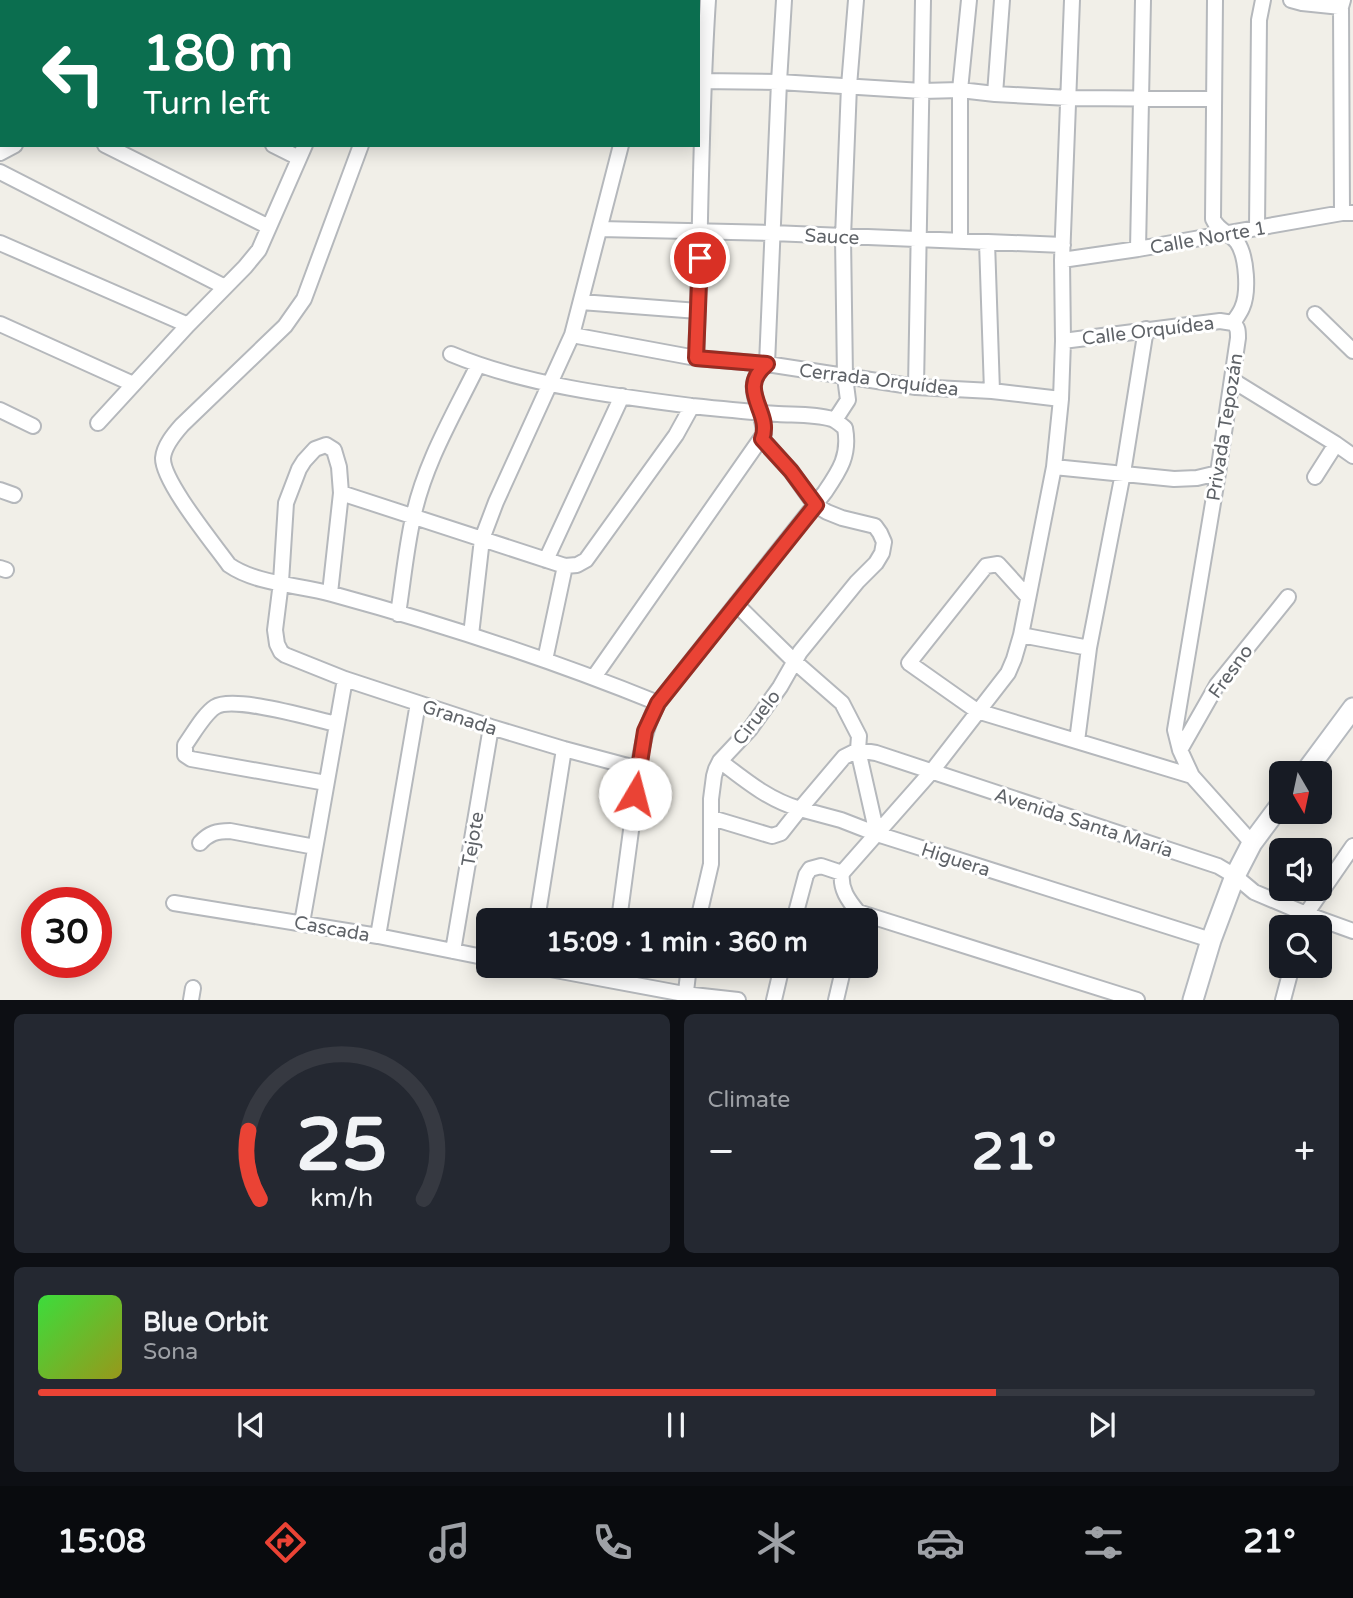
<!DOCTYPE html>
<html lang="en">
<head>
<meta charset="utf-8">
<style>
  :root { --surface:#171b24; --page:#242831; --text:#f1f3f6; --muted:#9ea1a6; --line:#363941; --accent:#ea4335 }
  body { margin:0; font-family:"Varela Round",sans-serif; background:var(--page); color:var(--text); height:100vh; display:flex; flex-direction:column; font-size:26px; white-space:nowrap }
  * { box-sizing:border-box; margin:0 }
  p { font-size:23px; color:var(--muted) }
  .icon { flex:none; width:38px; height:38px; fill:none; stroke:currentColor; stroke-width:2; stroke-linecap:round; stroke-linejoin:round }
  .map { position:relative; height:1000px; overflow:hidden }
  .details { display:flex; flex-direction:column; gap:14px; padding:14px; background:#0d0f14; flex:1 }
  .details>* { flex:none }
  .hud { position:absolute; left:0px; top:0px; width:700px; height:147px; box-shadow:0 4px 18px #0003; background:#0b6e4f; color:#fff; overflow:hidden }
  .needle { width:46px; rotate:171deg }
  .controls { position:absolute; left:1269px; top:761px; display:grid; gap:14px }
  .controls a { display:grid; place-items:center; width:63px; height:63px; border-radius:10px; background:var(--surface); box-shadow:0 4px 18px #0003; font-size:35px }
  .speed { position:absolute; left:21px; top:887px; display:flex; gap:14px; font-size:35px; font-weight:700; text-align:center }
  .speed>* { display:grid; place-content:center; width:91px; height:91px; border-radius:50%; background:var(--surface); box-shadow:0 4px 18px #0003; line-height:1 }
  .speed .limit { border:10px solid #d22; background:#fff; color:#111 }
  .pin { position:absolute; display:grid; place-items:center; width:60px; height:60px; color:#fff; margin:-30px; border:4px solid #fff; border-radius:50%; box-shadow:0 2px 7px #0007 }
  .me { position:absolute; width:77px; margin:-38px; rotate:8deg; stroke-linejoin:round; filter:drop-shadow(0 0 5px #0008) }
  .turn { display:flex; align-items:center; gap:24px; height:147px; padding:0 28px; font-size:32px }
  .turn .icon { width:91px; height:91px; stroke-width:2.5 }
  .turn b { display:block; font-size:49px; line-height:60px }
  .big { font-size:52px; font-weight:700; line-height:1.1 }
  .details .tile { flex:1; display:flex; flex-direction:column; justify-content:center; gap:10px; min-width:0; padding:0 24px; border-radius:10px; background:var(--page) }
  .details .dial { align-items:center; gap:0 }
  .dial svg { height:182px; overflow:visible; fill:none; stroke:var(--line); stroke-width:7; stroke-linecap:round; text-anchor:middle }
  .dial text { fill:var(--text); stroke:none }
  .song { display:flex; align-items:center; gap:21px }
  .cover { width:84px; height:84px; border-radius:10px; background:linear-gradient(135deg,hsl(120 70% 55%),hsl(60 70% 35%)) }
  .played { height:7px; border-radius:4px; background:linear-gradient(90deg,var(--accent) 75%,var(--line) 75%) }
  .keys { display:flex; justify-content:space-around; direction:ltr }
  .heat { display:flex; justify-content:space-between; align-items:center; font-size:38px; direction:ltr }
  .details .tiles { flex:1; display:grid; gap:14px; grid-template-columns:1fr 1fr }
  .tile:last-child { grid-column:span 2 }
  .trip { position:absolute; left:476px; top:908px; width:402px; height:70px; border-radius:10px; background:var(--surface); box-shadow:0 4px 18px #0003; font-weight:700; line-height:70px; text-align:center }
  .tab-bar { display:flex; height:112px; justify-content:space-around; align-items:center; background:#090b0e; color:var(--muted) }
  .tab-bar .icon { width:49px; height:49px }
  .tab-bar .on { color:var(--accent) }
  .tab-bar b { font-size:32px; color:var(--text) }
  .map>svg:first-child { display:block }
</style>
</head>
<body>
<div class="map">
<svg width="1353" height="1000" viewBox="0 0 1353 1000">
  <rect width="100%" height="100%" fill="#f1efe8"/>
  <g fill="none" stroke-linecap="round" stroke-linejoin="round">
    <g stroke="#b5b8bc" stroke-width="18">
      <path id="minor" d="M 1215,0 L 1213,219 C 1218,231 1230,233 1237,242 C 1247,256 1249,293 1242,308 C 1240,313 1236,318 1233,323 C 1238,327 1238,331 1238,338 L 1218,473 L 1175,730 L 1180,750 L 1192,776 L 1252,843
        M 1291,0 L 1302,3 L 1341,7
        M 178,2 L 179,0
        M 272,2 L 273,0
        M 356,2 L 357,0
        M 470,2 L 471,0
        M 660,2 L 660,0
        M 0,21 L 2,25
        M 698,81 L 779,82 L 922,91 L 960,90 L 995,94 L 1069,98 L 1213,99
        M 995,94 L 1002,0
        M 105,145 L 269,227
        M 273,145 L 299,158
        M 361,145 L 304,299 L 285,326 L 182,425 C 174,434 164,446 163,458 C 162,481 214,544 229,565 C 256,584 300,585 332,594 C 442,624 552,660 658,703
        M 0,153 L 15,145
        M 0,172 L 225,287
        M 1342,213 L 1341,7 L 1343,0
        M 1257,227 L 1259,20 L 1263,0
        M 600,229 L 772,233 L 1063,245
        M 960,240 L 960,90 L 969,0
        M 987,242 L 992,391
        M 0,243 L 188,325
        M 1138,249 L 1143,0
        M 1062,260 L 1138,249 L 1342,213 L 1353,213
        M 581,302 L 698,311
        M 1315,314 L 1353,351
        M 0,324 L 133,384
        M 572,335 L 696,358 L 767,364 L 916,387 L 992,391 L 1061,399
        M 1063,341 L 1220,321 L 1233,323
        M 451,354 C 525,385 613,396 692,406 C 721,409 750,412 778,414 C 795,415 815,414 832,419 C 837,421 841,425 845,428 C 850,455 840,470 825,492 L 658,703 C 640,735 638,772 634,808 C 629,845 624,883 619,920
        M 696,358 C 701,238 700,119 708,0
        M 1232,380 L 1336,444 L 1353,456
        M 916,387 L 923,0
        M 0,410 L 33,426
        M 835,420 L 848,400 L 845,377 L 843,237 L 849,86 L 856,0
        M 98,423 L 188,325 L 245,267 L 259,250 L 305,145
        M 1054,467 L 1174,479 L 1197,478 L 1218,473
        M 1315,477 L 1336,444
        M 0,490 L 14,495
        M 546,560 L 622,396
        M 565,566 L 341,493 L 339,467 L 334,450 L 326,445 L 315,449 L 304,461 L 299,469 L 286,503 L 281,582 L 275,630 L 277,644 L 281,652 L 285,655 L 345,679 L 491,727 L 564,749 L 639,769
        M 0,568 L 6,570
        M 330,593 L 341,493
        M 1028,597 L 998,564 L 986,566 L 909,663 L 977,711 L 1192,776
        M 736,604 L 794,661 L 842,703 L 859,736 L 858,750 L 877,834
        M 398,614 C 403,582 406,549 413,518 C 424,464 454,414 478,365
        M 471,635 L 482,539 L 496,502 L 572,335 L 621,145
        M 1021,635 L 1089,648
        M 545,660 L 565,566 L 577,565 L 586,560 L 676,435 L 692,406
        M 594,677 L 764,434 C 764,407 739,386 767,364 L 779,82 L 784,0
        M 1077,741 L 1089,648 L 1123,473 L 1146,329
        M 1180,750 L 1217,685 L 1288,597
        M 720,761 C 746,781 769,800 800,809 L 844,757 L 858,750 L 876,753 L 1218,866 L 1235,876 L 1254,892 L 1306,914 L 1353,931
        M 326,783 L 191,759 L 185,755 L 185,745 C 193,734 204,714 215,707 C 234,695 313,719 337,724
        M 712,818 L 772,836 L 781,833 L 800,809 L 841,820 L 877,834 L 1211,940
        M 200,843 C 209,833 217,831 230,831 L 315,847
        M 174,903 L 378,936 L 488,958
        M 858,912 L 1137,1000
        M 537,920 L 564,749
        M 698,920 L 711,864 L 711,799 L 714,776 L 716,769 L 720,761 L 750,729 L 780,687 L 800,652 L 857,582 L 876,563 L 882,553 L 884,542 L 880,533 L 875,526 L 842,518 L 827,512 L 815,505 L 791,471 L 762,439
        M 794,920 L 806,875 L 810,869 L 821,866 L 842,873
        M 856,920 L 858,912 C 848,900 840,889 842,873 L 932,771 L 1008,673 L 1014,659 L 1021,635 L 1054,467 L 1061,399 L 1063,341 L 1062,260 L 1072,0
        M 302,923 L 345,679
        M 1303,928 L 1306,914 L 1353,846
        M 378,936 L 418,703
        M 453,951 L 491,727
        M 534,966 L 684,994 L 738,1000
        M 191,1000 L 193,988
        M 685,1000 L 689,966
        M 774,1000 L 782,966
        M 836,1000 L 844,966
        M 1283,1000 L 1292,966"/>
    </g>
    <g stroke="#b6babf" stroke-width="23">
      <path id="secondary" d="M 1304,774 L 1353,708
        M 1193,1000 L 1211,940 L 1235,876 L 1252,843 L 1281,804"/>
    </g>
    <use href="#minor" stroke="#fff" stroke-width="14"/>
    <use href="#secondary" stroke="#fff" stroke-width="19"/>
  </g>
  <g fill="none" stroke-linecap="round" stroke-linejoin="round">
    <g stroke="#982c22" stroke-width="18">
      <path id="route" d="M 635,794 L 645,731 L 658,703 L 816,505 L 791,471 L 762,439 C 773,412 735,390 767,364 L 696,358 L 700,258"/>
    </g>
    <use href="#route" stroke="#ea4335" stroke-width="12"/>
  </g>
  <g text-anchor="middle" stroke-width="6" stroke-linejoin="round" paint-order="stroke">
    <g font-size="19" fill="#5f6368" stroke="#fff">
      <text transform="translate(832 236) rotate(3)" y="7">Sauce</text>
      <text transform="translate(1208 237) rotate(-10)" y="7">Calle Norte 1</text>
      <text transform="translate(1148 330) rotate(-7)" y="7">Calle Orquídea</text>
      <text transform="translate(879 379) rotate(7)" y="7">Cerrada Orquídea</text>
      <text transform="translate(1224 427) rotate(-81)" y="7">Privada Tepozán</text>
      <text transform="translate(1230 671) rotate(-54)" y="7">Fresno</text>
      <text transform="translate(460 717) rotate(18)" y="7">Granada</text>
      <text transform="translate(756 717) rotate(-52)" y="7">Ciruelo</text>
      <text transform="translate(1084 822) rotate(18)" y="7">Avenida Santa María</text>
      <text transform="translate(472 839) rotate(-80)" y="7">Tejote</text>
      <text transform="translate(956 859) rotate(18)" y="7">Higuera</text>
      <text transform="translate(332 928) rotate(10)" y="7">Cascada</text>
    </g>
  </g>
</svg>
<div class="controls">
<a><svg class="needle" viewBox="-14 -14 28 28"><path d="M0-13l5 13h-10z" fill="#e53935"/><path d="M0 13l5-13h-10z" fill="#9ea1a6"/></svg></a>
<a><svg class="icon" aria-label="sound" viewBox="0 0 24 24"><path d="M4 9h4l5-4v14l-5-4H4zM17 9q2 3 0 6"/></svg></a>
<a><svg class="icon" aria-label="search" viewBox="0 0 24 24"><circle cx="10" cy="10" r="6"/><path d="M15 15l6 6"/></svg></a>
</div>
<div class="speed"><div class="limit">30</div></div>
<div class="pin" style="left:700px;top:258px;background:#d93025"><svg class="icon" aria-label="arrive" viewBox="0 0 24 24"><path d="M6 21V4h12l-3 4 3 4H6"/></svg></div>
<svg class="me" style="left:635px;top:794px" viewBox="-20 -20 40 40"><circle r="19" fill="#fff"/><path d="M0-13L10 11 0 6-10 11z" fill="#ea4335"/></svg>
<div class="trip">15:09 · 1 min · 360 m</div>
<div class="hud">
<div class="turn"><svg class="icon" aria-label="left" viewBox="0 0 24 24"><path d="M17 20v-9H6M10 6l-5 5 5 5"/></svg><div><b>180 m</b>Turn left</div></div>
</div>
</div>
<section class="details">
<div class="tiles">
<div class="tile dial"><svg viewBox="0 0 100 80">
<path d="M14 69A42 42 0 1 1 86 69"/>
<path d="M14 69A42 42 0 0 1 9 39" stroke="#ea4335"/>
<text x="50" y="56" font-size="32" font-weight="700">25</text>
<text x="50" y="72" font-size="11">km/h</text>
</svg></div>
<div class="tile"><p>Climate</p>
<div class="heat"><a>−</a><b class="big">21°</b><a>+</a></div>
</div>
<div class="tile">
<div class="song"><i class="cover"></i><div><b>Blue Orbit</b><p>Sona</p></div></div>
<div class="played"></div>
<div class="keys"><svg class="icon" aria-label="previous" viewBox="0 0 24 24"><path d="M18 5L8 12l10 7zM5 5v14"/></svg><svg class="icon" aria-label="pause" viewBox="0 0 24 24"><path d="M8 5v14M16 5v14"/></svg><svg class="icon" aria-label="next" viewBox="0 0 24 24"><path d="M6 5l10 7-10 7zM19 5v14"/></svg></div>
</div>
</div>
</section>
<nav class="tab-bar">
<b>15:08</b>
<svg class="icon on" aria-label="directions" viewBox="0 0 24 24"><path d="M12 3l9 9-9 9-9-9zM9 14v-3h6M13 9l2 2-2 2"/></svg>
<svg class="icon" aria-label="music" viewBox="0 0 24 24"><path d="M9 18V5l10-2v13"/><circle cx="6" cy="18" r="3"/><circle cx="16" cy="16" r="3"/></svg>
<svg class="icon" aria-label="phone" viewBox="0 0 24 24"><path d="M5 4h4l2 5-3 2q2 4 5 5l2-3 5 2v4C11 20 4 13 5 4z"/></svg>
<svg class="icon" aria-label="climate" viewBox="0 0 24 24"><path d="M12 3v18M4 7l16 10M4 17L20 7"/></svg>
<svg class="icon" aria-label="car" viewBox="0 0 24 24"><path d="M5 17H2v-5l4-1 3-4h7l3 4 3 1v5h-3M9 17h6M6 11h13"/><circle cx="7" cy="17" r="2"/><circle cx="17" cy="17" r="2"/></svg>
<svg class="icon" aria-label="filters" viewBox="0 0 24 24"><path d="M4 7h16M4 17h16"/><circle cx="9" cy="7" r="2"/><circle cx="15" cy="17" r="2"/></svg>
<b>21°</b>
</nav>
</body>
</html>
